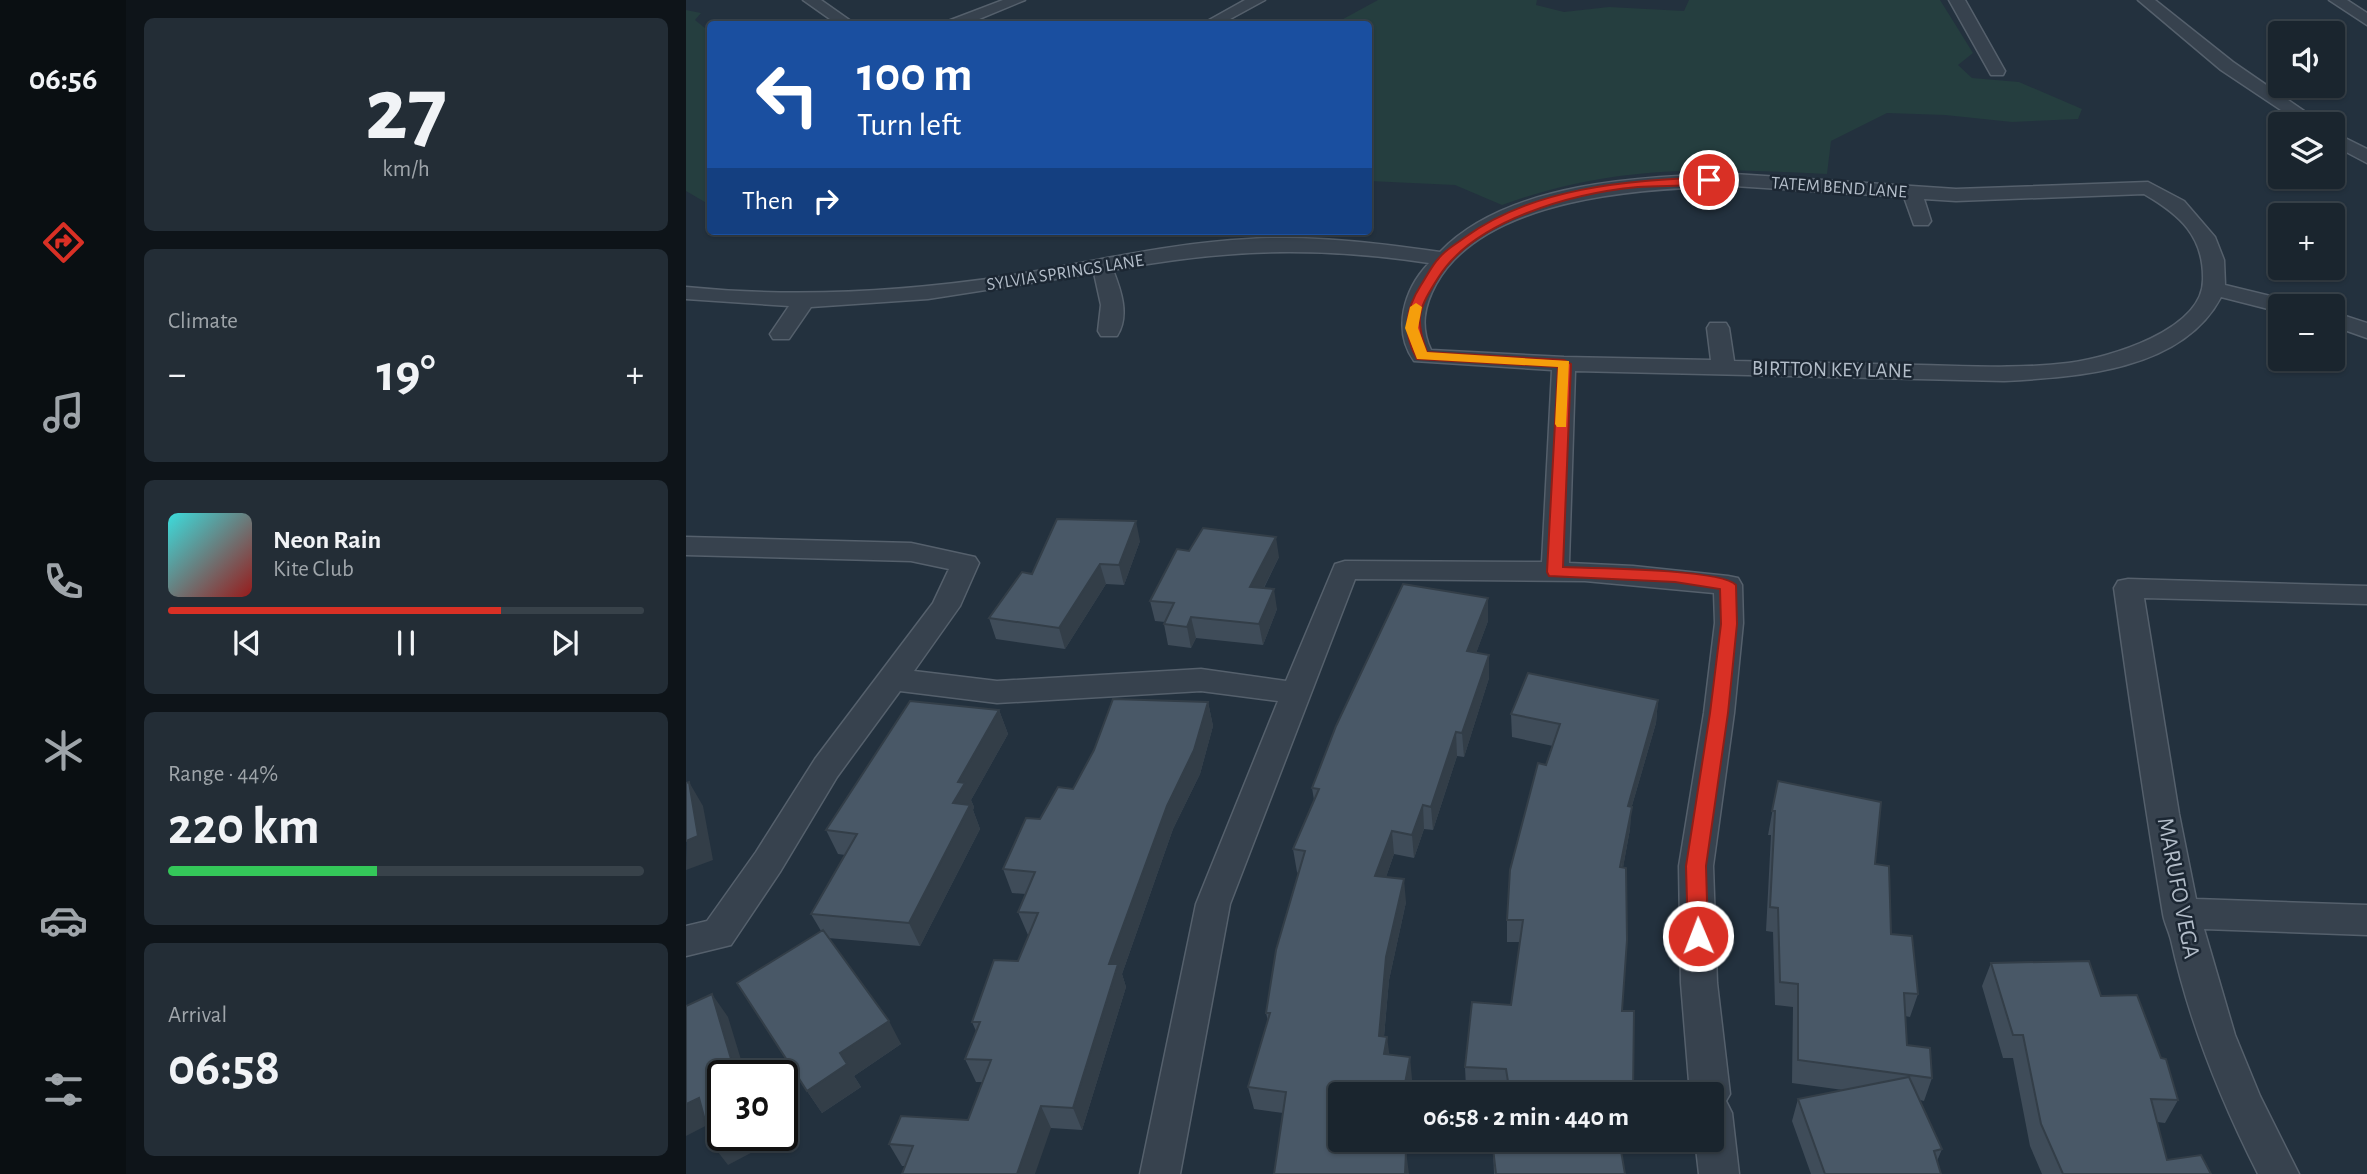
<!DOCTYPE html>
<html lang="en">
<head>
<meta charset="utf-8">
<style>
  :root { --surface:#1a252e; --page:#232d36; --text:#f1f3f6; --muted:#9fa5aa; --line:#38424a; --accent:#d93025 }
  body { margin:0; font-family:"Alegreya Sans",sans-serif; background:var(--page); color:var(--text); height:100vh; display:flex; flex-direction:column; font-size:26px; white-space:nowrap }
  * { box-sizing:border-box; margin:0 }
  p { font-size:23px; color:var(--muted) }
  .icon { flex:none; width:38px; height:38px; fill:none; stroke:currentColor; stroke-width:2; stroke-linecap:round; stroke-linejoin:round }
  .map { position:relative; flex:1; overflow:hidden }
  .sheet { display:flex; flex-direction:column; gap:18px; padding:18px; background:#0e1419; width:560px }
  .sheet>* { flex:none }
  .guide { position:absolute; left:21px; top:21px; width:665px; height:214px; border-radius:7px; box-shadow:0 2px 5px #0004,0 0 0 2px var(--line); background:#1a4fa0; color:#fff; overflow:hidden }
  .buttons { position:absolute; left:1582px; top:21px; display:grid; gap:14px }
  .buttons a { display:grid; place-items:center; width:77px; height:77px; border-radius:7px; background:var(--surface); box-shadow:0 2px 5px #0004,0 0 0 2px var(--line); font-size:35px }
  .speed { position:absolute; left:21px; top:1060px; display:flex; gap:14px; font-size:35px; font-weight:700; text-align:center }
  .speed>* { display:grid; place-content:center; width:91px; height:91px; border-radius:50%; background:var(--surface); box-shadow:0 2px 5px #0004,0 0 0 2px var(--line); line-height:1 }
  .speed .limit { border:4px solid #111; border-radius:10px; background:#fff; color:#111 }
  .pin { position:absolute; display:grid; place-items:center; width:60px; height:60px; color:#fff; margin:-30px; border:4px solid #fff; border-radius:50%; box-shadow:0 2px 7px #0007 }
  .me { position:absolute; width:77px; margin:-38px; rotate:359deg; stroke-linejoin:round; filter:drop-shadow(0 0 5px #0008) }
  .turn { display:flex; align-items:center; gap:24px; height:147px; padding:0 35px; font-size:32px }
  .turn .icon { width:91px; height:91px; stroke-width:2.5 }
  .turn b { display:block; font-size:49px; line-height:60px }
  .then { display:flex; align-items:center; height:66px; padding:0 35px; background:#0003; gap:14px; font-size:26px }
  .big { font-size:52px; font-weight:600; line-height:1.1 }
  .sheet .card { flex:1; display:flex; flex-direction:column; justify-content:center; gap:10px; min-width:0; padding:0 24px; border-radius:10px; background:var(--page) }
  .sheet .dial { align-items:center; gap:0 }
  .dial b { font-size:91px; line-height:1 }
  .song { display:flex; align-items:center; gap:21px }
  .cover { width:84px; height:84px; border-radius:10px; background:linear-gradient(135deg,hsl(180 70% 55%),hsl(0 70% 35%)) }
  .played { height:7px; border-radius:4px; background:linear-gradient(90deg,var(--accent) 70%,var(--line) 70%) }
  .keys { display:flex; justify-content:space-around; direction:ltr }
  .heat { display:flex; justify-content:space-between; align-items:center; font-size:38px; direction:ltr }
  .charge { height:10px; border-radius:5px; background:linear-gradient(90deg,#34c759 44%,var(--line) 0) }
  .trip { position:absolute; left:642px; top:1082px; width:396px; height:70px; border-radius:7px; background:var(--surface); box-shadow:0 2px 5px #0004,0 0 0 2px var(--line); font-weight:600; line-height:70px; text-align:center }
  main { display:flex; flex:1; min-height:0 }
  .menu { display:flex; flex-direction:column; width:126px; justify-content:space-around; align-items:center; background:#0a0f12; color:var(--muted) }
  .menu .icon { width:49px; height:49px }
  .menu .selected { color:var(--accent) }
  .menu b { font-size:32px; color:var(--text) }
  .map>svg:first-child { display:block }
</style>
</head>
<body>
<main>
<nav class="menu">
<b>06:56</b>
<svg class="icon selected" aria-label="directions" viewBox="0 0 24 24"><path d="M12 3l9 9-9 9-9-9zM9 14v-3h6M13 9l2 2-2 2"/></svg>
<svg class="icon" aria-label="music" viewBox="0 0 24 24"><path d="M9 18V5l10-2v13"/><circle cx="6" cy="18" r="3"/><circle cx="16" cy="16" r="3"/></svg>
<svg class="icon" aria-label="phone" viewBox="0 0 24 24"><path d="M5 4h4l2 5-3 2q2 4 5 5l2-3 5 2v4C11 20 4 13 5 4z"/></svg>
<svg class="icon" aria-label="climate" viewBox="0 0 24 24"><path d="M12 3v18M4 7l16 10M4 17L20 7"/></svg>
<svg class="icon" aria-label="car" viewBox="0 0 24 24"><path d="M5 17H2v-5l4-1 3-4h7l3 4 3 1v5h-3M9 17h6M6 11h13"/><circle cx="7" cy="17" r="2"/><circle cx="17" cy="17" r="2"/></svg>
<svg class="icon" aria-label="filters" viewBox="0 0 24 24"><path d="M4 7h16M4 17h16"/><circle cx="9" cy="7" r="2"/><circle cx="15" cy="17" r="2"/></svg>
</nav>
<section class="sheet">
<div class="card dial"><b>27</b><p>km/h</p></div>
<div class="card"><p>Climate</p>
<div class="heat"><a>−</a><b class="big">19°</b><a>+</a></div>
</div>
<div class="card">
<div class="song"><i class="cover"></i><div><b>Neon Rain</b><p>Kite Club</p></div></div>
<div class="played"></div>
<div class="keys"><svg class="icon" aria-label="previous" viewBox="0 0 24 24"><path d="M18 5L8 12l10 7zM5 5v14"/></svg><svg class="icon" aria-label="pause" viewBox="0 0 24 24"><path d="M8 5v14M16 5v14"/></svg><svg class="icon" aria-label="next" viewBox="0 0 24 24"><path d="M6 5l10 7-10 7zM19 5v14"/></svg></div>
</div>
<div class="card"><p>Range · 44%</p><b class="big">220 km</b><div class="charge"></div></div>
<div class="card"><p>Arrival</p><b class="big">06:58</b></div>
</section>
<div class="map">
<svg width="1681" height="1174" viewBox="0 0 1681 1174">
  <rect width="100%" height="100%" fill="#23313e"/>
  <path fill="#253e3f" d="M 692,0 L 851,0 L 850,5 L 878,12 L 923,7 L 998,11 L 1003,0 L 1254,0 L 1287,53 L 1272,65 L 1286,78 L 1333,82 L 1396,109 L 1392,119 L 1326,122 L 1259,115 L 1201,113 L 1145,141 L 1141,174 C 1024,168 929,164 816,205 L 769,185 L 683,181 L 682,24 L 648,24 Z
    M 0,10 L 15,13 L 9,20 L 24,32 L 24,205 L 0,191 Z"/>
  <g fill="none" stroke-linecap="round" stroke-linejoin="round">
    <g stroke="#55606c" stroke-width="3">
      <path id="minor" d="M 117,0 L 135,0 L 169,24 L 151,24 Z
        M 317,0 L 339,0 L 281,24 L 260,24 L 262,21 Z
        M 559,0 L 579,0 L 535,24 L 516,24 Z
        M 1263,0 L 1279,0 L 1319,71 L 1317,75 L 1305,75 Z
        M 1452,0 L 1469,0 L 1547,62 L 1637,124 L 1616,124 L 1535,70 Z
        M 1643,0 L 1661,0 L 1681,13 L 1681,25 Z
        M 1647,132 L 1681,149 L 1681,163 L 1647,145 Z
        M 1048,174 L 1270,189 L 1462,182 L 1498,201 L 1529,237 L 1538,260 L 1539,285 L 1605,301 L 1608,306 L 1594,306 L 1594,312 L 1535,297 C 1496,371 1391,377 1318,381 L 889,371 L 883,563 L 947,566 L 1042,576 L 1052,578 L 1056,585 L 1057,623 L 1048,713 L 1027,866 L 1031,983 L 1044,1094 L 1040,1101 L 1046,1113 L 1053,1174 L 1013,1174 L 1009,1139 L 1026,1139 L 1026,1094 L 1004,1094 L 995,983 L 993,866 L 1018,713 L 1029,623 L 1028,593 L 899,581 L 669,579 L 544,904 L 494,1174 L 454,1174 L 510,904 L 592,701 L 515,691 L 311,703 L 214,691 L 151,777 L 94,872 L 45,945 L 0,956 L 0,926 L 21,921 L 70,852 L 129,759 L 247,603 L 263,569 L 225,561 L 0,555 L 0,537 L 225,543 L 289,557 L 293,563 L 274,606 L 228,671 L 311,681 L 515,669 L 600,681 L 649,564 L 659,561 L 856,562 L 866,370 L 728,361 C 706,330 718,289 743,263 C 629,246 541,249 427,270 C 435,290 444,316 431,336 L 415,336 L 412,331 L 415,305 L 408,273 L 242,299 L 125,307 L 103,339 L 87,339 L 84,334 L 103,306 L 0,299 L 0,287 C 108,298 215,292 322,276 C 403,263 482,243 563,239 C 627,235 691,243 754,252 C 821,182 957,176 1048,174 ZM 1048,186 L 1218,197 L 1228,225 L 1242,225 L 1245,221 L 1238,199 L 1270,201 L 1458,194 C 1494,215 1518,236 1517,280 C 1517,330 1423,358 1382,363 C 1333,369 1283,366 1234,365 C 1172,364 1110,362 1048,361 L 1043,328 L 1040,323 L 1024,323 L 1021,328 L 1025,360 L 878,357 L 745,350 C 734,327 738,306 750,284 C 799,196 960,188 1048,186 Z
        M 1647,312 L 1681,323 L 1681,338 L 1647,326 Z
        M 1442,579 L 1681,586 L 1681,604 L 1458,598 L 1493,814 L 1510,899 L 1681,905 L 1681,935 L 1518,929 L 1549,1035 L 1574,1096 L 1613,1174 L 1572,1174 C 1534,1099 1503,1022 1485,940 C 1483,931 1478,922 1477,914 C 1459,807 1443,697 1428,588 L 1432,581 Z"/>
    </g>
    <use href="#minor" fill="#37424e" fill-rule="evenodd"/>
  </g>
  <path fill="#3f4c59" d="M 454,541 L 438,585 L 420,584 L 379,649 L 310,639 L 303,618 L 346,574 Z
    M 503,551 L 593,557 L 578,588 L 591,609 L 577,645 L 510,638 L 505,648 L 482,645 L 478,624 L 479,622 L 469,621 L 464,601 Z
    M 802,598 L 802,621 L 790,653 L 803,678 L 778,757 L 771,756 L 747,830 L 738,829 L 728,858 L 708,854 L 700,877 L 720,902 L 703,980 L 698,1037 L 703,1054 L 726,1079 L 723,1094 L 654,1094 L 705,1151 L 723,1174 L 597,1113 L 568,1109 L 562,1087 L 582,1021 L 580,1013 L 612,873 L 611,872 L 607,849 L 628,800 L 626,788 Z
    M 972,700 L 970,723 L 945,809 L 944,829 L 937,867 L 936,1011 L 947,1094 L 821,1094 L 821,1091 L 780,1088 L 779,1067 L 825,1005 L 834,942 L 821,942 L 821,920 L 867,746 L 826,737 L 825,714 Z
    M 522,702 L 527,726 L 514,774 L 487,829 L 436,974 L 440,987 L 396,1130 L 365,1128 L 219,1166 L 216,1166 L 203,1144 L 282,1120 L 296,1082 L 290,1082 L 279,1059 L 290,1031 L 286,1022 L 332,961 L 343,935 L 342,935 L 332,912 L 340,894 L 326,893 L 317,869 L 354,819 L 387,789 Z
    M 313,710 L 322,734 L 285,800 L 288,807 L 287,810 L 294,829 L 234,946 L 142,938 L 215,1044 L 168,1076 L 175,1087 L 136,1113 L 121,1091 L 135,931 L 125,914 L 159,855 L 152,854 L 140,830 Z
    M 1092,781 L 1189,864 L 1205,934 L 1232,994 L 1224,1017 L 1219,1016 L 1221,1045 L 1246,1078 L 1238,1101 L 1234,1100 L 1256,1149 L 1251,1161 L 1255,1174 L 1125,1174 L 1106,1121 L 1112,1099 L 1157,1090 L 1106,1083 L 1107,1007 L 1089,1005 L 1087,932 L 1080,931 L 1085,835 L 1082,835 Z
    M 1305,963 L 1415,996 L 1475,1058 L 1492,1100 L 1479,1123 L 1471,1122 L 1481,1160 L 1525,1174 L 1356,1174 L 1344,1146 L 1327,1058 L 1317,1058 L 1296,986 Z
    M 827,1139 L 951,1139 L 950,1148 L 934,1150 L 939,1174 L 808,1174 L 807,1148 L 828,1146 Z"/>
  <path fill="#333e48" d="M 450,521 L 454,541 L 438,585 L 433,565 Z
    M 590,537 L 593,557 L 568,607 L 564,587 Z
    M 414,564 L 420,584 L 379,649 L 373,628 Z
    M 588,589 L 591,609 L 577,645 L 573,624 Z
    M 802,598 L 802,621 L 782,675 L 781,651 Z
    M 505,617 L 510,638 L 505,648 L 501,627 Z
    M 803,655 L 803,678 L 778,757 L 776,733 Z
    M 972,700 L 970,723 L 945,809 L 944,829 L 933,890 L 942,806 Z
    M 522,702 L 527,726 L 514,774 L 487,829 L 436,974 L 440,987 L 396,1130 L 387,1108 L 423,964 L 481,806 Z
    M 313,710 L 322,734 L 285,800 L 288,807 L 287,810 L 294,829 L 234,946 L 223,923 L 267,803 L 272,782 Z
    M 770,732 L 771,756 L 747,830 L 745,807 Z
    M 3,782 L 17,806 L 27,860 L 0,870 Z
    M 737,805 L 738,829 L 728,858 L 726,835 Z
    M 706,831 L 708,854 L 692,900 L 689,876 Z
    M 718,879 L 720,902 L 703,980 L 696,1058 L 693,1036 L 700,957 Z
    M 26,994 L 42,1017 L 60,1076 L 50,1076 Z
    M 203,1021 L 215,1044 L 168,1076 L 175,1087 L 136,1113 L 121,1091 L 154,1053 Z
    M 701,1037 L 704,1059 L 698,1054 Z
    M 724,1057 L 726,1079 L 723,1094 L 717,1094 Z
    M 13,1098 L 31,1120 L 0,1136 L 0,1104 Z
    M 355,1106 L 365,1128 L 349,1174 L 331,1174 Z
    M 39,1136 L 77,1136 L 80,1145 L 42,1165 L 25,1143 Z
    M 701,1139 L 706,1139 L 703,1172 L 700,1151 Z
    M 720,1151 L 723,1174 L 719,1174 Z"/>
  <path fill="#495867" stroke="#333e48" stroke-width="2" d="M 371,519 L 450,521 L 433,565 L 414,564 L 373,628 L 303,618 L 336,572 L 346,574 Z
    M 517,528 L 590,537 L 564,587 L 588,589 L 573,624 L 505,617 L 501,627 L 478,624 L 488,603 L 464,601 L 491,549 L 503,551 Z
    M 717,584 L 802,598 L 781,651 L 803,655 L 776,733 L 770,732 L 745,807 L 737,805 L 726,835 L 706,831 L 689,876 L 718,879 L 700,957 L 693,1036 L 701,1037 L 698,1054 L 724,1057 L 717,1094 L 654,1094 L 654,1139 L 701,1139 L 700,1151 L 720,1151 L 719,1174 L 588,1174 L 600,1092 L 562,1087 L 584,1013 L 580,1013 L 590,950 L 619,851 L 607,849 L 633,789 L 626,788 L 650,726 Z
    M 842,673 L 972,700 L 942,806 L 946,807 L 934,867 L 940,868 L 941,940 L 936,1011 L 948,1011 L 947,1094 L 824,1094 L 820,1069 L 779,1067 L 786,1002 L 825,1005 L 837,920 L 821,920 L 824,870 L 852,763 L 860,765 L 874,724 L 825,714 Z
    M 427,699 L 522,702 L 508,750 L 481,806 L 423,964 L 432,964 L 387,1108 L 355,1106 L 331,1174 L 216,1174 L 227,1146 L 203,1144 L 215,1116 L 282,1120 L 305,1060 L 279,1059 L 294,1022 L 286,1022 L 308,960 L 332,961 L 352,913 L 332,912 L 349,872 L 317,869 L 340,818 L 354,819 L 372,787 L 387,789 L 408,750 Z
    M 224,701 L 313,710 L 272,782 L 279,783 L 267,803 L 284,805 L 223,923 L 125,914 L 171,834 L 140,830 Z
    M 1092,781 L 1195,802 L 1189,864 L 1203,866 L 1205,934 L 1226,936 L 1232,994 L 1218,993 L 1221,1045 L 1244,1048 L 1246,1078 L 1112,1060 L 1112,984 L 1094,982 L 1092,908 L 1084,907 L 1089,811 L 1086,811 Z
    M 3,782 L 12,836 L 0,841 L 0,783 Z
    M 137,930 L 203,1021 L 154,1053 L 161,1064 L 121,1091 L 51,983 Z
    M 1403,961 L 1415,996 L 1451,995 L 1475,1058 L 1480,1059 L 1492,1100 L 1465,1099 L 1481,1160 L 1515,1155 L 1525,1174 L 1377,1174 L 1355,1124 L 1337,1035 L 1327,1035 L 1305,963 Z
    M 26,994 L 50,1076 L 37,1076 L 37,1136 L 39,1136 L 25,1143 L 13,1098 L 0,1104 L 0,1006 Z
    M 1223,1077 L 1256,1149 L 1248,1151 L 1255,1174 L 1139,1174 L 1112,1099 Z
    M 830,1139 L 933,1139 L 939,1174 L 810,1174 L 807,1148 L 830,1146 Z"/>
  <path fill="#d93025" stroke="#8d1f18" stroke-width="2" d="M 1023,177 L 1027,178 L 1027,183 C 1002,187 976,185 952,187 C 887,193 788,220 752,278 C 733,308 728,318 741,352 L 878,360 L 885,364 L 877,567 C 904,568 1036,569 1050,585 L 1051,624 L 1042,713 L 1020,866 L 1022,936 L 1019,943 L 1012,945 L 1005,943 L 1002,936 L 1000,866 L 1024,713 L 1035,624 L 1034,589 L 989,582 L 863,576 L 861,572 L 872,367 L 731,359 C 716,332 719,310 735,285 C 741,276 746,265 753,258 C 759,250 770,244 778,238 C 848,187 939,181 1023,177 Z"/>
  <path fill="#f59e0b" d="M 730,303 L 736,307 L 732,328 L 741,352 L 883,361 L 880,427 L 871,427 L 869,424 L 872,367 L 731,359 L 719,328 L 724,307 Z"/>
  <g text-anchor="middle" stroke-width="5" stroke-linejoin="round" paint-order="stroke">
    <g font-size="18" fill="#b3bdc9" stroke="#1c2733">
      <text transform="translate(1153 187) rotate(4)" y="6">TATEM BEND LANE</text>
      <text transform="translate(379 272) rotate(-9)" y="6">SYLVIA SPRINGS LANE</text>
    </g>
    <g font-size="21" fill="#b3bdc9" stroke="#1c2733">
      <text transform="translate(1146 369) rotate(1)" y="7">BIRTTON KEY LANE</text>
    </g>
    <g font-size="24" fill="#b3bdc9" stroke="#1c2733">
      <text transform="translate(1493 888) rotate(79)" y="8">MARUFO VEGA</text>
    </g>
  </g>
</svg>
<div class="buttons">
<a><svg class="icon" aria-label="sound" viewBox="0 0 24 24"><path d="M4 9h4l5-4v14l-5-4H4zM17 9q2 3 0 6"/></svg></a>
<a><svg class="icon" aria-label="layers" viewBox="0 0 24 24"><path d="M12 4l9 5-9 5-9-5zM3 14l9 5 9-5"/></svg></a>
<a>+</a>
<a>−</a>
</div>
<div class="speed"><div class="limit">30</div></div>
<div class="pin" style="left:1023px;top:180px;background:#d93025"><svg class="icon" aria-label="arrive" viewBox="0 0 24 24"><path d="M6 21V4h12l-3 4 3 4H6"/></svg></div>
<svg class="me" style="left:1012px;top:936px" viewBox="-20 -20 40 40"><circle r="17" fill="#d93025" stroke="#fff" stroke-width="3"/><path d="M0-11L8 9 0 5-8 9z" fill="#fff"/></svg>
<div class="trip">06:58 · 2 min · 440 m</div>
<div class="guide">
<div class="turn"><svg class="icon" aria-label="left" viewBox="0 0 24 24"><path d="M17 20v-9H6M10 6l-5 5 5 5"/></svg><div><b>100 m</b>Turn left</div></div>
<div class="then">Then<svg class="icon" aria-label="right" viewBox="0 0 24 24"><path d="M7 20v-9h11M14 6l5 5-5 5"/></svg></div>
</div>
</div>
</main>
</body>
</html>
